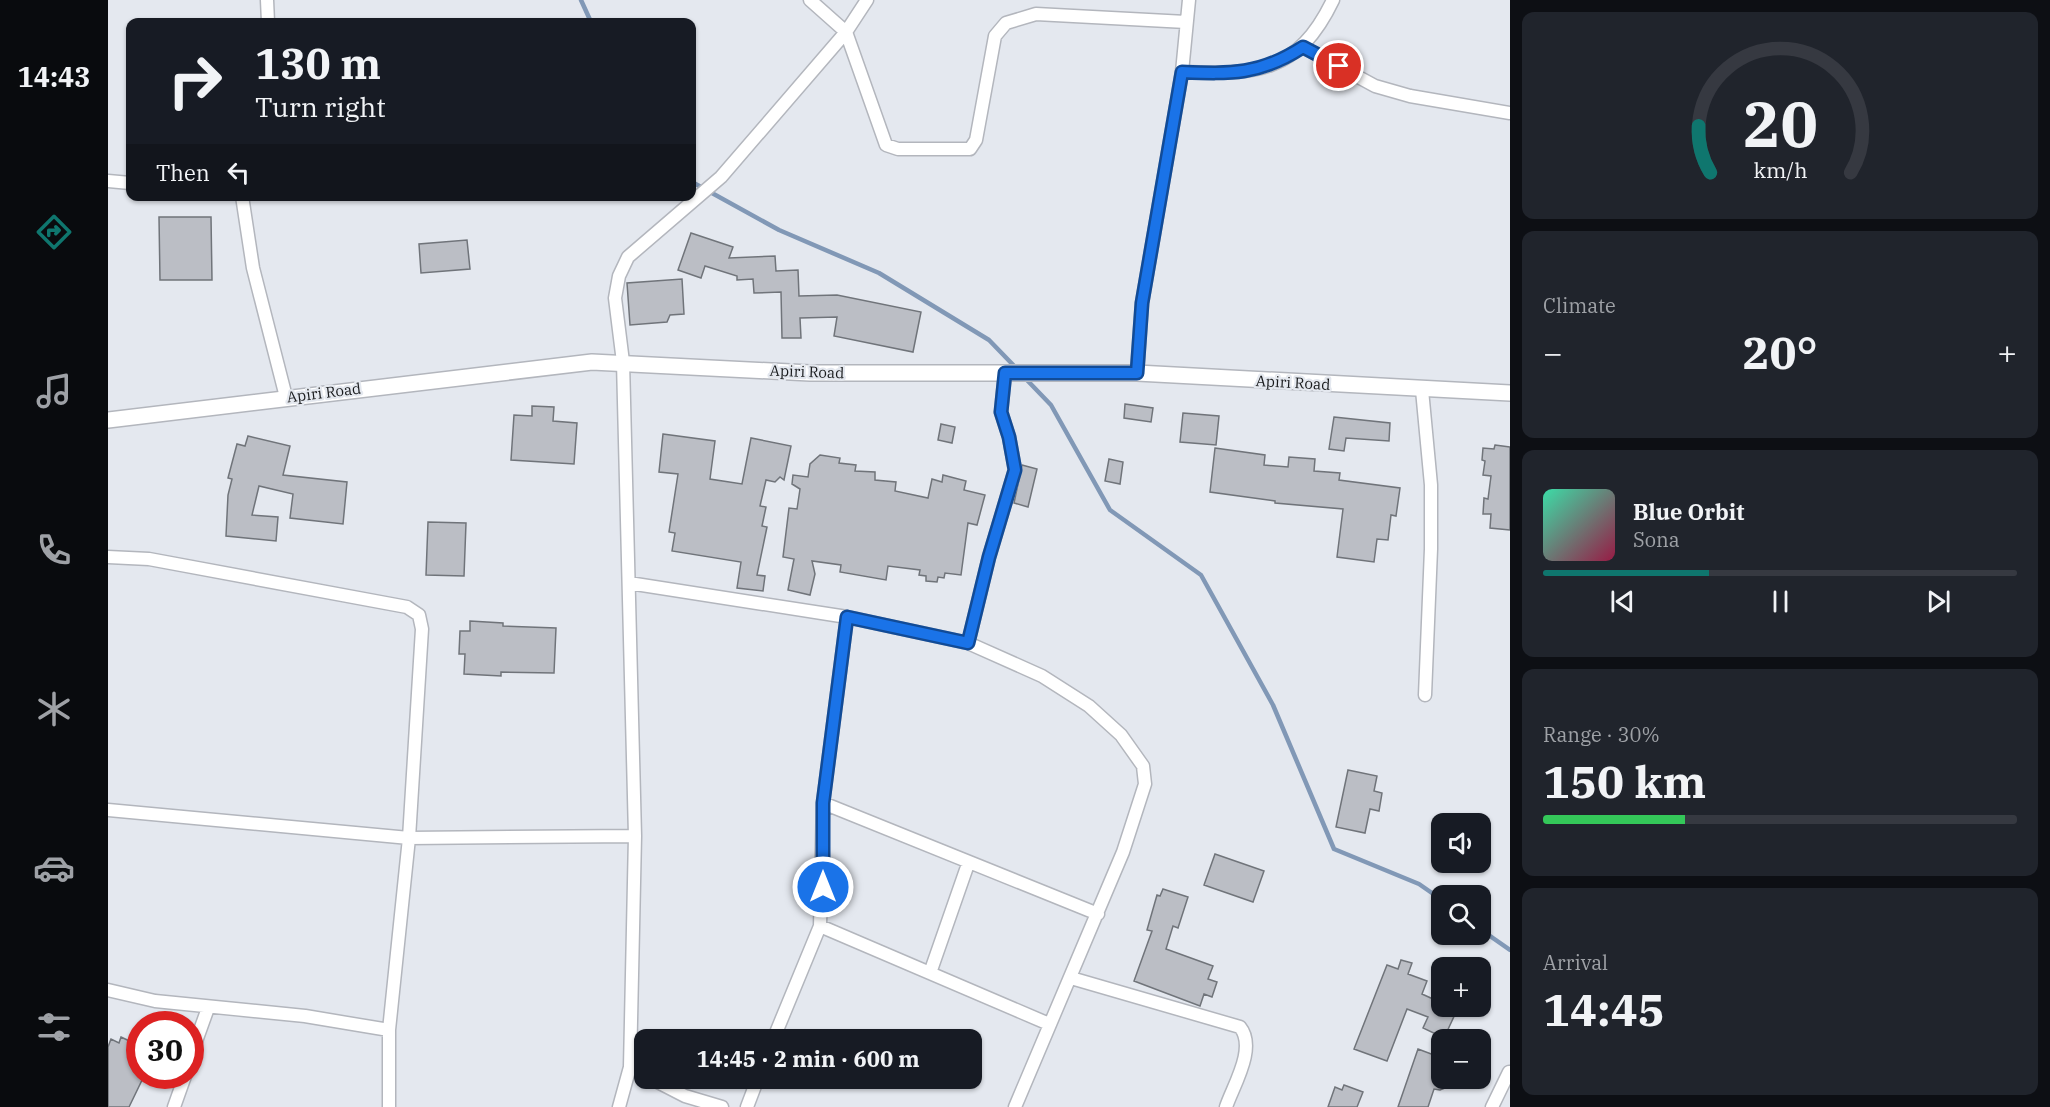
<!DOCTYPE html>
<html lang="en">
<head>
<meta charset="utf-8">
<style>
  :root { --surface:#171b24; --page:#20242c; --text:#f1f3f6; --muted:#9ea1a6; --line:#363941; --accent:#0f766e }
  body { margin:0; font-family:"IBM Plex Serif",serif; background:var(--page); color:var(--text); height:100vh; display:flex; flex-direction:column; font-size:22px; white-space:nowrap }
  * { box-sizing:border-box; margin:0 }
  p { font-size:20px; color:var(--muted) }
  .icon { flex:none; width:33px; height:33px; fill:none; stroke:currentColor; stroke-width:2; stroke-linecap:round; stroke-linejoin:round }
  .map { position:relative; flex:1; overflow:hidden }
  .panel { display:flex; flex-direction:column; gap:12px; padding:12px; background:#0d0f14; width:540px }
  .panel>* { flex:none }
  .guide { position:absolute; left:18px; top:18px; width:570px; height:183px; border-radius:12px; box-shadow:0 2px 4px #0004; background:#171b24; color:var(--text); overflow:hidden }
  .controls { position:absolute; left:1323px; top:813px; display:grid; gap:12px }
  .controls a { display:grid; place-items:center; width:60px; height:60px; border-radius:12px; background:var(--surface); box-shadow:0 2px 4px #0004; font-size:30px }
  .speed { position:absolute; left:18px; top:1011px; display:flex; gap:12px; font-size:30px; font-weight:700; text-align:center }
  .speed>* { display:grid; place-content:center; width:78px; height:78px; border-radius:50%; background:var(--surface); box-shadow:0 2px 4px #0004; line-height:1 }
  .speed .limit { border:9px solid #d22; background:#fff; color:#111 }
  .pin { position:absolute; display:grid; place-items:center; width:51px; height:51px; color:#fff; margin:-26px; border:3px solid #fff; border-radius:50%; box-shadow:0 2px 6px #0007 }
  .me { position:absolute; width:66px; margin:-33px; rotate:0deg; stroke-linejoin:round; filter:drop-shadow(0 0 4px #0008) }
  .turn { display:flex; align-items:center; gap:21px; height:126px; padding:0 30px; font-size:27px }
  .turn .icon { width:78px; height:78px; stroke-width:2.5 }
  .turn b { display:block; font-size:42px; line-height:51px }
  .then { display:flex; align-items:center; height:57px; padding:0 30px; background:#0003; gap:12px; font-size:22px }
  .big { font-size:45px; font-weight:700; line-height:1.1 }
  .panel .tile { flex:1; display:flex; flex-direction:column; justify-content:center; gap:9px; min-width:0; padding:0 21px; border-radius:12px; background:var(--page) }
  .panel .dial { align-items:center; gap:0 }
  .dial svg { height:156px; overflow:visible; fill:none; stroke:var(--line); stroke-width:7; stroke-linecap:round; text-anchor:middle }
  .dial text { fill:var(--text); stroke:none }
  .song { display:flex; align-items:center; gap:18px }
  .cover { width:72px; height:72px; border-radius:9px; background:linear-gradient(135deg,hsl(160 70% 55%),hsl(340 70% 35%)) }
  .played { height:6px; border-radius:3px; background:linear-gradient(90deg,var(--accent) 35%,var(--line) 35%) }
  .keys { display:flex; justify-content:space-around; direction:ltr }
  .heat { display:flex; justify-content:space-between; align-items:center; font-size:33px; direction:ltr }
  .charge { height:9px; border-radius:4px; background:linear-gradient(90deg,#34c759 30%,var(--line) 0) }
  .trip { position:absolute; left:526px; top:1029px; width:348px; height:60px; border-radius:12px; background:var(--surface); box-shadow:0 2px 4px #0004; font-weight:700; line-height:60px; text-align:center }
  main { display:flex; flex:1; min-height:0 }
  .tab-bar { display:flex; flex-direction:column; width:108px; justify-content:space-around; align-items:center; background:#090b0e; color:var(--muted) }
  .tab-bar .icon { width:42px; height:42px }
  .tab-bar .active { color:var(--accent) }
  .tab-bar b { font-size:27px; color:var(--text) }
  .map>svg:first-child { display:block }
</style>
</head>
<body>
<main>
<nav class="tab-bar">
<b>14:43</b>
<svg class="icon active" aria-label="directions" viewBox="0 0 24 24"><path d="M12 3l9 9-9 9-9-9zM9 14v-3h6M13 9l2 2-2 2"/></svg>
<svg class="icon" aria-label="music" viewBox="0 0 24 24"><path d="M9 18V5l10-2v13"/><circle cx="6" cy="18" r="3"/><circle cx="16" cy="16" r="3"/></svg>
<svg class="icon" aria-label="phone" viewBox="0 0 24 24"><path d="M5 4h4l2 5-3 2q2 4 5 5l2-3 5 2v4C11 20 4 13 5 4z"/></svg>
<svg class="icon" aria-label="climate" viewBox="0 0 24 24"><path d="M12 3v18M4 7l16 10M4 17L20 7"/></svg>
<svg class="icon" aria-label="car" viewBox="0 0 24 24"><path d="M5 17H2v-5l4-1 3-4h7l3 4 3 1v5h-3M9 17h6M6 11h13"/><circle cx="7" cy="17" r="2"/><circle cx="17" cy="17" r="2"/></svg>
<svg class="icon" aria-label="filters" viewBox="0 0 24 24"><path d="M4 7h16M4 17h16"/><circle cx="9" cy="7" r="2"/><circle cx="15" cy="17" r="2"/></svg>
</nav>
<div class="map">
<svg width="1402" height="1107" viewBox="0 0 1402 1107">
  <rect width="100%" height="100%" fill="#e4e8ef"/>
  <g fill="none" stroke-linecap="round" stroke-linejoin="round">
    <path stroke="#8198b6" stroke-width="4.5" d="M 473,0 L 483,22
      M 584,182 L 671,230 L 771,273 L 881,340 L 909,369
      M 917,378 L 943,405 L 1002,510 L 1093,575 L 1165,705 L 1226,849 L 1311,884 L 1334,900
      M 1372,929 L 1402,950"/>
  </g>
  <path fill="#bbbec5" stroke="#70747a" stroke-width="1.5" d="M 51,217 L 103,217 L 104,280 L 52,280 Z
    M 583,233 L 625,247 L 621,258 L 667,256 L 668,271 L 690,270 L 691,296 L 729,295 L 813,312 L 805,352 L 726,336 L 729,317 L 692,318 L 693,338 L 674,338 L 673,292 L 646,293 L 645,279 L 629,280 L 629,276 L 597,266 L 593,278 L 570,270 Z
    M 359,240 L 362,269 L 313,273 L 311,244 Z
    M 574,279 L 576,314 L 562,315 L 559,322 L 522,325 L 519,283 Z
    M 1017,404 L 1045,408 L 1043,422 L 1016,418 Z
    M 424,406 L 446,407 L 445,421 L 469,423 L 466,464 L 403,460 L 406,415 L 424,416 Z
    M 1075,413 L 1111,416 L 1108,445 L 1072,442 Z
    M 1226,417 L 1282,423 L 1281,441 L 1238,438 L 1236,451 L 1221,449 Z
    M 833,424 L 847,427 L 844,443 L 830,440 Z
    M 555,434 L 607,441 L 602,479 L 634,484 L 643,438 L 683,446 L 676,480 L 672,477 L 667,482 L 658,480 L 652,506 L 658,507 L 654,526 L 659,527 L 649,575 L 657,576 L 655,591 L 629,588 L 633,562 L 564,551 L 567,533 L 561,532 L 570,474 L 551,472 Z
    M 140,436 L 182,446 L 175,475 L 239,482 L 235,524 L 182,518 L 185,494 L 151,486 L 144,515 L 170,517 L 168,541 L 118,536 L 120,495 L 124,479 L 120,478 L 129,444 L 137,446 Z
    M 1387,445 L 1402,447 L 1402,530 L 1382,528 L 1383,514 L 1375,514 L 1376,498 L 1380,499 L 1383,476 L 1375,475 L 1377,461 L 1374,460 L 1375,448 L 1386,449 Z
    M 1107,448 L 1157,455 L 1156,465 L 1180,467 L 1181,457 L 1207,459 L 1206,471 L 1232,473 L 1231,480 L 1292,488 L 1288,516 L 1283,515 L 1280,540 L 1269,539 L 1266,562 L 1229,557 L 1235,509 L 1167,503 L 1167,501 L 1102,492 Z
    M 712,455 L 732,458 L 731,463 L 748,465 L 747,471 L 767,472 L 767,480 L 788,482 L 787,491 L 820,498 L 824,479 L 834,482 L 835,475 L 858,481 L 856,490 L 877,495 L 869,525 L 860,523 L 853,575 L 837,573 L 836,578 L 830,577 L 829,582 L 818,581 L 818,576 L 811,575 L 812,570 L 780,566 L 778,580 L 732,572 L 733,565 L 704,561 L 707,574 L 702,595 L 680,590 L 686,559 L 675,557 L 681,508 L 689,509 L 692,489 L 684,484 L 685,475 L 700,477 L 702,464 Z
    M 1001,459 L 1015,462 L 1012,484 L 997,481 Z
    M 914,465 L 929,469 L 920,507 L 906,503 Z
    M 320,522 L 358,523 L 356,576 L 318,575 Z
    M 362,621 L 395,623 L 395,626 L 448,628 L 446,673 L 393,672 L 393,676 L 356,674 L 357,654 L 351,654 L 352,631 L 362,631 Z
    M 1240,770 L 1269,776 L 1266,791 L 1274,793 L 1271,811 L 1262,809 L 1257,833 L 1228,827 Z
    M 1107,854 L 1156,871 L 1145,902 L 1096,885 Z
    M 1055,889 L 1080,897 L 1070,928 L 1065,926 L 1058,949 L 1105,966 L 1100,979 L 1109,982 L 1104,997 L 1096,994 L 1092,1006 L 1026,981 L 1044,931 L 1039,930 L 1049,895 L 1052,896 Z
    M 1293,960 L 1304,963 L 1300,974 L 1319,981 L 1314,994 L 1334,1003 L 1334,1006 L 1349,1010 L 1336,1038 L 1315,1028 L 1320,1017 L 1299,1009 L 1279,1061 L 1246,1049 L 1279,965 L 1290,969 Z
    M 13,1037 L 32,1046 L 32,1076 L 36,1076 L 21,1107 L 0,1107 L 0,1047 L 3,1039 L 11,1043 Z
    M 1310,1049 L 1334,1058 L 1334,1078 L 1360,1079 L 1332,1090 L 1326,1089 L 1320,1107 L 1290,1107 Z
    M 1236,1085 L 1255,1092 L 1249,1107 L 1220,1107 L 1227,1087 L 1234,1090 Z"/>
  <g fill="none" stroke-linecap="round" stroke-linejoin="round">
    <g stroke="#b3b6bd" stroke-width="15">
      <path id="minor" d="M 159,0 L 160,22
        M 702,0 L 738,32 L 778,145 L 790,149 L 862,149 L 868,140 L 887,36 L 898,23 L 928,14 L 1078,22
        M 1195,47 L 1267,86 L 1302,96 L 1402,113
        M 1074,72 C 1148,75 1190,73 1225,0
        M 0,181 L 22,183
        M 134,196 L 145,268 L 178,397
        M 1029,373 L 1034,303 L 1074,72 L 1081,0
        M 1314,390 L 1323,485 L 1323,549 L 1317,695
        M 0,557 L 41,559 L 299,607 L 311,615 L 314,629 L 301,838 L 281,1030 L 281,1107
        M 521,583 L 739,617 L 860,643 L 934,676 L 981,706 L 1013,735 L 1035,766 L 1037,784 L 1015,852 L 907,1107
        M 860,643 L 881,557 L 907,470 L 901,437 L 893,412 L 897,373
        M 715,803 L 990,914
        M 0,810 L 301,838 L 527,836
        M 712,926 L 941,1024
        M 822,973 L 860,864
        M 963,978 L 1132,1027 C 1149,1048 1125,1086 1118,1107
        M 0,990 L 47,1001 L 197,1016 L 281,1030
        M 665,1040 L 712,926 L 715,803 L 739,617
        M 82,1058 L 100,1008
        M 542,1078 L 577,1096 L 614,1107
        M 66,1107 L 77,1076
        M 511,1107 L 522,1067 L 527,836 L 515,362 L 507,298 L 511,276 L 520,257 L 613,177 L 738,32 L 759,0
        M 639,1107 L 650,1078
        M 1384,1107 L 1401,1072"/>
    </g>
    <g stroke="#b3b6bd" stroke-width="18">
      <path id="tertiary" d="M 0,420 L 484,362 L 702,373 L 1029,373 L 1402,393"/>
    </g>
    <use href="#minor" stroke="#fff" stroke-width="12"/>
    <use href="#tertiary" stroke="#fff" stroke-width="15"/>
  </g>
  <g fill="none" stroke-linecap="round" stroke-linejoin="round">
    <g stroke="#114b97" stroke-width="15">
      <path id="route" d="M 715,887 L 715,803 L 739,617 L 860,643 L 881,557 L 907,470 L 901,437 L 893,412 L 897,373 L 1029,373 L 1034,303 L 1074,72 C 1123,74 1152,75 1195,47 L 1231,66"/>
    </g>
    <use href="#route" stroke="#1a73e8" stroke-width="10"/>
  </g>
  <g text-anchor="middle" stroke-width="4.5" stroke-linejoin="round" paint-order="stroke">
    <g font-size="15" fill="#181a1c" stroke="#e4e8ef">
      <text transform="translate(699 372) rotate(2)" y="5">Apiri Road</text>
      <text transform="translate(1185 383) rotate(3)" y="5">Apiri Road</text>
      <text transform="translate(216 393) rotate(-7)" y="5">Apiri Road</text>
    </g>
  </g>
</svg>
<div class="controls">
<a><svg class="icon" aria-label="sound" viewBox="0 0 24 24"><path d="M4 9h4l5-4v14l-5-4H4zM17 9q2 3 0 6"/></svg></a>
<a><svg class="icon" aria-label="search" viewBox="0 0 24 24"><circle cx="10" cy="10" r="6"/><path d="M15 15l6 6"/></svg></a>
<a>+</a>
<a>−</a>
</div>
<div class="speed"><div class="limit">30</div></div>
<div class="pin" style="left:1231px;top:66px;background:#d93025"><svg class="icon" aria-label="arrive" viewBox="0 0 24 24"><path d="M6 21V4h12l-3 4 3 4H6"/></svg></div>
<svg class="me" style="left:715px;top:887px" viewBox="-20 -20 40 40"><circle r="17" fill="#1a73e8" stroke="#fff" stroke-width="3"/><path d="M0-11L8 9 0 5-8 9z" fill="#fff"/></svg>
<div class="trip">14:45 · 2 min · 600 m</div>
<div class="guide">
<div class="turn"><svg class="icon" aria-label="right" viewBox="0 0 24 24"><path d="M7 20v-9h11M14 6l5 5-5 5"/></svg><div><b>130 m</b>Turn right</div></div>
<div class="then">Then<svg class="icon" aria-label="left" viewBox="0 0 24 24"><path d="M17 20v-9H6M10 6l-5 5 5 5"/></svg></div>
</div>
</div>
<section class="panel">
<div class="tile dial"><svg viewBox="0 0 100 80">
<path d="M14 69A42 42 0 1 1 86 69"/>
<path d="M14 69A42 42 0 0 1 8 45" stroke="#0f766e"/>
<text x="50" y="56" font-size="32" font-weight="700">20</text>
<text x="50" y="72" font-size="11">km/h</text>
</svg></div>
<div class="tile"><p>Climate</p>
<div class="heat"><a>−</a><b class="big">20°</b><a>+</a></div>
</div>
<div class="tile">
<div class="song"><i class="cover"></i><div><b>Blue Orbit</b><p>Sona</p></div></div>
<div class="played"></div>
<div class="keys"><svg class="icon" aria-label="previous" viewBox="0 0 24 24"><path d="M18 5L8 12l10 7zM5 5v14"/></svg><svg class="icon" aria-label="pause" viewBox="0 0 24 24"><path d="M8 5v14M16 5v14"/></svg><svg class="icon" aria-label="next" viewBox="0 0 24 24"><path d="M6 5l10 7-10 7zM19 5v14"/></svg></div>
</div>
<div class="tile"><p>Range · 30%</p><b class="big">150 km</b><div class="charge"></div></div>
<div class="tile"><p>Arrival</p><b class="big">14:45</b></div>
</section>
</main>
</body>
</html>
